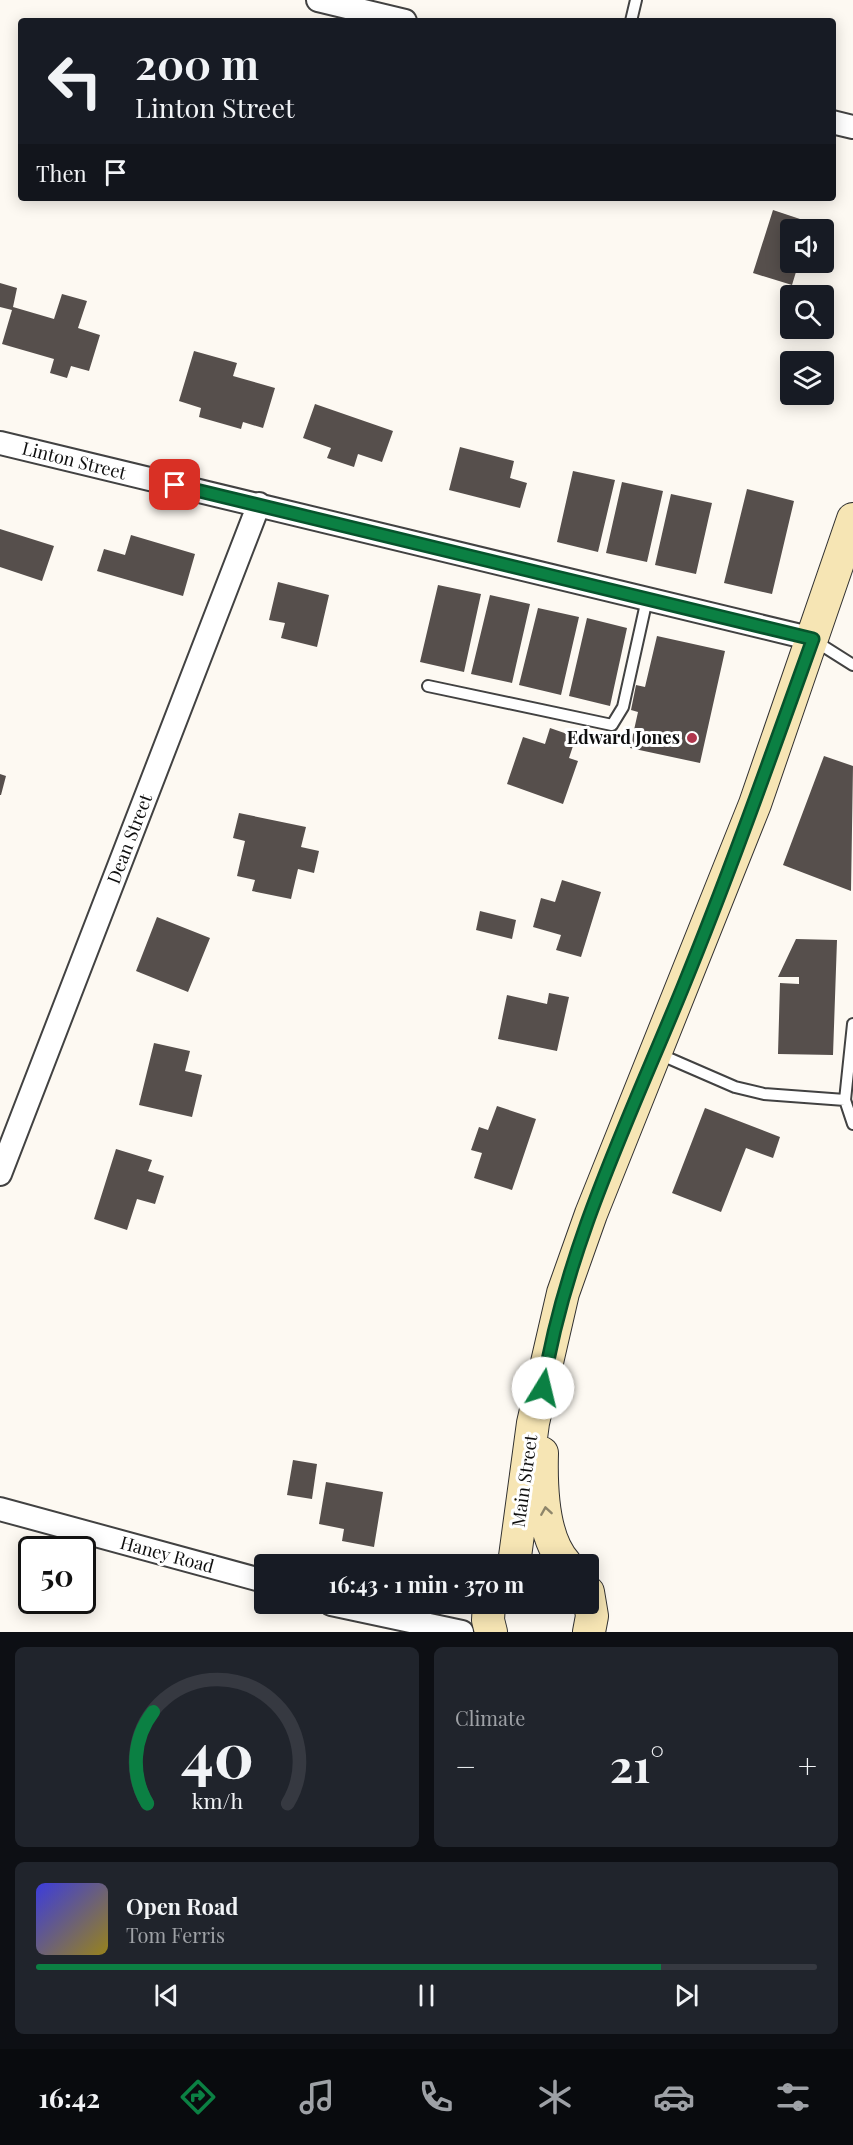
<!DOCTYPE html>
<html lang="en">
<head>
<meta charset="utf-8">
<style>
  :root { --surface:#171b24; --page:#20242c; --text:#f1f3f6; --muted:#9ea1a6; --line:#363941; --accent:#0b8043 }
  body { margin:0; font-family:"Playfair Display",serif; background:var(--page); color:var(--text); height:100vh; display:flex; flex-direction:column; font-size:22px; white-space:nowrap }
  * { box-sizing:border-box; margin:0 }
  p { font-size:20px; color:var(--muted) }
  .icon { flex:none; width:33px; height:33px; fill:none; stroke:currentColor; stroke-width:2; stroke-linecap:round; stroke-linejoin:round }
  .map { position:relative; height:1632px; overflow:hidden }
  .panel { display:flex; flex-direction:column; gap:15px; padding:15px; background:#0d0f14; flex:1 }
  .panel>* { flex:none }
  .guide { position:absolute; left:18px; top:18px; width:818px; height:183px; border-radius:6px; box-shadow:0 3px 15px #0003; background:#171b24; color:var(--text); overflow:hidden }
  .controls { position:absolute; left:780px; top:219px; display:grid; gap:12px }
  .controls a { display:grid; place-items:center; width:54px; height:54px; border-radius:6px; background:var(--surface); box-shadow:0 3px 15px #0003; font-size:30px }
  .speed { position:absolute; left:18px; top:1536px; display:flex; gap:12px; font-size:30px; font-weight:700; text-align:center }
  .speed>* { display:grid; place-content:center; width:78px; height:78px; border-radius:50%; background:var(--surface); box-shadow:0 3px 15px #0003; line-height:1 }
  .speed .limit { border:3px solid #111; border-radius:9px; background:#fff; color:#111 }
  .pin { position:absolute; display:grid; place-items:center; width:51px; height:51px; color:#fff; margin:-26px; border-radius:12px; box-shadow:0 3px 9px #0006 }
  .me { position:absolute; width:66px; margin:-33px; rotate:9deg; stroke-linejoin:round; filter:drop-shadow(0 0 4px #0008) }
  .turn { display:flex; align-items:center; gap:21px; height:126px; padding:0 18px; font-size:27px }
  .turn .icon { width:78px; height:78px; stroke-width:2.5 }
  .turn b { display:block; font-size:42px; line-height:51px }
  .then { display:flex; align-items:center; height:57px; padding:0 18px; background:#0003; gap:12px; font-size:22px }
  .big { font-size:45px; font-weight:700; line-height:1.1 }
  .panel .tile { flex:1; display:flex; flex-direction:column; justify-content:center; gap:9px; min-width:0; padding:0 21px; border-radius:9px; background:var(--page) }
  .panel .dial { align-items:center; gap:0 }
  .dial svg { height:156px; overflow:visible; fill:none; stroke:var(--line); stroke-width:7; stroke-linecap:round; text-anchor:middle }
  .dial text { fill:var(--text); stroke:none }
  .song { display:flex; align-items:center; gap:18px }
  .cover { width:72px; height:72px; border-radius:9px; background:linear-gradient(135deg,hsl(240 70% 55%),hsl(50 70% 35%)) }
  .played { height:6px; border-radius:3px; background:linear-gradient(90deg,var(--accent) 80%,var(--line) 80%) }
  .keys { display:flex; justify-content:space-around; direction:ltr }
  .heat { display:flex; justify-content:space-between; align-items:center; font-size:33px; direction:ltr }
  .panel .tiles { flex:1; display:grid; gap:15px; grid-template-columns:1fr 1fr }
  .tile:last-child { grid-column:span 2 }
  .trip { position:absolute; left:254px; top:1554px; width:345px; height:60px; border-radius:6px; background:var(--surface); box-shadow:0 3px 15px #0003; font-weight:700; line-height:60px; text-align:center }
  .tab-bar { display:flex; height:96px; justify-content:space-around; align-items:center; background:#090b0e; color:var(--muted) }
  .tab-bar .icon { width:42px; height:42px }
  .tab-bar .on { color:var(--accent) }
  .tab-bar b { font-size:27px; color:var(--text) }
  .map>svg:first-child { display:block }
</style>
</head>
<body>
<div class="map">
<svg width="853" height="1632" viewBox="0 0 853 1632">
  <rect width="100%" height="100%" fill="#fdf9f2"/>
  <path fill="#564f4c" d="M 773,210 L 803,220 L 800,230 L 790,230 L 790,262 L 799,262 L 792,285 L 753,273 Z
    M 0,283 L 17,288 L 13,307 L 54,319 L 62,294 L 87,301 L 78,328 L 100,335 L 89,371 L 71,366 L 67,378 L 50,373 L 54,359 L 2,344 L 12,310 L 0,307 Z
    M 194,351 L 237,363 L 233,376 L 275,388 L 263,428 L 243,422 L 241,429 L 199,417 L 201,408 L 179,401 Z
    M 315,404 L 393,431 L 382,462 L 358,454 L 354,467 L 327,458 L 331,448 L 303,438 Z
    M 460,447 L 514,461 L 510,478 L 527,483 L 520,508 L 449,490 Z
    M 573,471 L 615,480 L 598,552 L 557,542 Z
    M 622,482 L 663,491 L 647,562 L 606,553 Z
    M 747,489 L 794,501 L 772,594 L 724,583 Z
    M 671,494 L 712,503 L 696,574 L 655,565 Z
    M 0,529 L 54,546 L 42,581 L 0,567 Z
    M 131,535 L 195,554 L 183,596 L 97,571 L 104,549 L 125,555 Z
    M 278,582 L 329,595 L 317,647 L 281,638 L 285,623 L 269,620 Z
    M 438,585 L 481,594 L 464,672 L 420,662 Z
    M 490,595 L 530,604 L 512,683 L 471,674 Z
    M 538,608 L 579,617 L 561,695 L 519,685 Z
    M 587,618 L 627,628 L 610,706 L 569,696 Z
    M 657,636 L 725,651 L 700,763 L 630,748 L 638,712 L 631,710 L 636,685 L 645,687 Z
    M 550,728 L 576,737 L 569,758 L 578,761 L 563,804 L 507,784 L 523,737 L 545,744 Z
    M 824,756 L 853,766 L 851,891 L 783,865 Z
    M 0,774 L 6,776 L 1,795 L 0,795 Z
    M 239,813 L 306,827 L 301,847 L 319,851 L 314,873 L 298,869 L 291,899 L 252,891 L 255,880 L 237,876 L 245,841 L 233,838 Z
    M 562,880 L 601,892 L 581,957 L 556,950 L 561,935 L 533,927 L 541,898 L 555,902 Z
    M 480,911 L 516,920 L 512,939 L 476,930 Z
    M 157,917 L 210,938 L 188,992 L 136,971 Z
    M 796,939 L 837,940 L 833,1055 L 778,1054 L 780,983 L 799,984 L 799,977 L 778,977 Z
    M 549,993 L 569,997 L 557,1051 L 498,1039 L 507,995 L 547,1004 Z
    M 154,1043 L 190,1051 L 185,1071 L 202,1075 L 192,1117 L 139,1105 Z
    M 497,1106 L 536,1119 L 512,1190 L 474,1178 L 482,1153 L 471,1150 L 479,1127 L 488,1130 Z
    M 705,1108 L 780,1137 L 773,1158 L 746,1148 L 721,1212 L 672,1193 Z
    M 116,1149 L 152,1160 L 148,1171 L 164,1176 L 155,1204 L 137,1199 L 127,1230 L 94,1219 Z
    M 293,1460 L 317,1464 L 312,1499 L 287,1495 Z
    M 326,1482 L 383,1492 L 374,1547 L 342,1541 L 344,1529 L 319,1524 Z"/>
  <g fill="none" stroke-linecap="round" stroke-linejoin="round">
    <g stroke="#424242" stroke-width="14">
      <path id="service" d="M 631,21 L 636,0
        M 815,641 L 853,665
        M 428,686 L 612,725 L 623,707 L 647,599
        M 659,1054 L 735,1087 L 764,1094 L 845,1100 L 853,1124
        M 845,1100 L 853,1024"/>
    </g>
    <g stroke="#424242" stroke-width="26">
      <path id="minor" d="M 318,0 L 405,21
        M 832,122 L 853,127
        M 0,443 L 813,639
        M 0,1174 L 259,504
        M 0,1509 L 264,1581
        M 331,1604 L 462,1632"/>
    </g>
    <g stroke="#313131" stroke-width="34">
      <path id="secondary" d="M 542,1453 C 541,1488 542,1538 566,1564
        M 514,1564 L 533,1423 L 563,1293 L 591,1214 L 755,804 L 853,519
        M 588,1592 L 592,1616 L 589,1632
        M 489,1604 L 488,1620 L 491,1632"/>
    </g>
    <use href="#service" stroke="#fff" stroke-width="10"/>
    <use href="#minor" stroke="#fff" stroke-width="22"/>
    <use href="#secondary" stroke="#f6e5b4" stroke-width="32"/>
  </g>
  <defs><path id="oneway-chevron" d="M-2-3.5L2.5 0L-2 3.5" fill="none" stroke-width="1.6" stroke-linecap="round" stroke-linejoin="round" transform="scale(1.5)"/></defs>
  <use stroke="#8e856a" href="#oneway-chevron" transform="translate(546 1511) rotate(-99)"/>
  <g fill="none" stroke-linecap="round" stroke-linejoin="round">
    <g stroke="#07532c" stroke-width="15">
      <path id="route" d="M 175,485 L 813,639 C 771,756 730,872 683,987 C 630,1117 565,1249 543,1388"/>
    </g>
    <use href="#route" stroke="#0b8043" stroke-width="10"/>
  </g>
  <circle fill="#b0364d" stroke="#fff" stroke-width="2" cx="692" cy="738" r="6"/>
  <g text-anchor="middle" stroke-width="6" stroke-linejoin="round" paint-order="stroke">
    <g font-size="18" fill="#0f0f0f" stroke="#fff">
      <text transform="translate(74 461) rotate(14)" y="6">Linton Street</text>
      <text transform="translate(130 839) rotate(-69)" y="6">Dean Street</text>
      <text transform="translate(525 1481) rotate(-82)" y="6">Main Street</text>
      <text transform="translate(167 1555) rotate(15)" y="6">Haney Road</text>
    </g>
    <g font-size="18" font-weight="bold" fill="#0f0f0f" stroke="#fff" text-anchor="end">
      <text x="680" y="744">Edward Jones</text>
    </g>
  </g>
</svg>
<div class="controls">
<a><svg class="icon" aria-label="sound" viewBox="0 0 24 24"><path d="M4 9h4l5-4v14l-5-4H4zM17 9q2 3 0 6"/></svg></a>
<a><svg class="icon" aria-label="search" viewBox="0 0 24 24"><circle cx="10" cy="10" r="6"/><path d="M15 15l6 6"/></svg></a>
<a><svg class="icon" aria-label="layers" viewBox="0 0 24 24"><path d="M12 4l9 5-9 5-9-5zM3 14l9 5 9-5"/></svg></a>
</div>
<div class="speed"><div class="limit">50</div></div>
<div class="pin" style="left:175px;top:485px;background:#d93025"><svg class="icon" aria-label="arrive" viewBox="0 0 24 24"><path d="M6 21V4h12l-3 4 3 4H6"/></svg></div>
<svg class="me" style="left:543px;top:1388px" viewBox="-20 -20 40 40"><circle r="19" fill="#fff"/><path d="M0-13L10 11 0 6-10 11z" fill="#0b8043"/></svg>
<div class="trip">16:43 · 1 min · 370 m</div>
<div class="guide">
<div class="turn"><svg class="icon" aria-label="left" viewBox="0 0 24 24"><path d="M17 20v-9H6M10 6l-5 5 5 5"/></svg><div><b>200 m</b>Linton Street</div></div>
<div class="then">Then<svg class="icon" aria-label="arrive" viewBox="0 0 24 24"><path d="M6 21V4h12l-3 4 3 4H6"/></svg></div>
</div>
</div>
<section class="panel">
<div class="tiles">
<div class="tile dial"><svg viewBox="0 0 100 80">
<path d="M14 69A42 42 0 1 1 86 69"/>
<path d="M14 69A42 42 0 0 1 17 22" stroke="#0b8043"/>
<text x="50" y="56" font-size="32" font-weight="700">40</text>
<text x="50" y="72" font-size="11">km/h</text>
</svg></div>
<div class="tile"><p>Climate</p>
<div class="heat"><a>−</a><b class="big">21°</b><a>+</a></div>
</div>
<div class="tile">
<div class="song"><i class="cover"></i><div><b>Open Road</b><p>Tom Ferris</p></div></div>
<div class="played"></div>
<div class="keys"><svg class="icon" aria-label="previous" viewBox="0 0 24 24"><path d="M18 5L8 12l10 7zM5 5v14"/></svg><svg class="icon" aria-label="pause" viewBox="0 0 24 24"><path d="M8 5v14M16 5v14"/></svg><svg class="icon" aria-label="next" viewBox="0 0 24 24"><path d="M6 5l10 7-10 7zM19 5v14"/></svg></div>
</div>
</div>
</section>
<nav class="tab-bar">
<b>16:42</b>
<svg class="icon on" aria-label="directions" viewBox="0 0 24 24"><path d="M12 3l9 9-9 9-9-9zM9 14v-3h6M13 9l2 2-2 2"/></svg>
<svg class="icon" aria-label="music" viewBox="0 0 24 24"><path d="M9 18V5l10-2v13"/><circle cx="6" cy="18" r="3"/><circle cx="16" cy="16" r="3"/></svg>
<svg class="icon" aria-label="phone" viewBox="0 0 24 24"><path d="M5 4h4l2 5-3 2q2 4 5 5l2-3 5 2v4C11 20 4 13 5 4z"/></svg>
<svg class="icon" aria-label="climate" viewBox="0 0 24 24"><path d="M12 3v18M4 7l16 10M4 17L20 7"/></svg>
<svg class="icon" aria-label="car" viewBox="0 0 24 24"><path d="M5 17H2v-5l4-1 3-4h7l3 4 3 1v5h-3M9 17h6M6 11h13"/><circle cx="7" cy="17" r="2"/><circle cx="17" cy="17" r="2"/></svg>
<svg class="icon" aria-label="filters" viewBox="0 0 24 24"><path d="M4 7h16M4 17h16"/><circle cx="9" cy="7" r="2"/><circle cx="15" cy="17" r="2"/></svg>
</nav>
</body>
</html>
